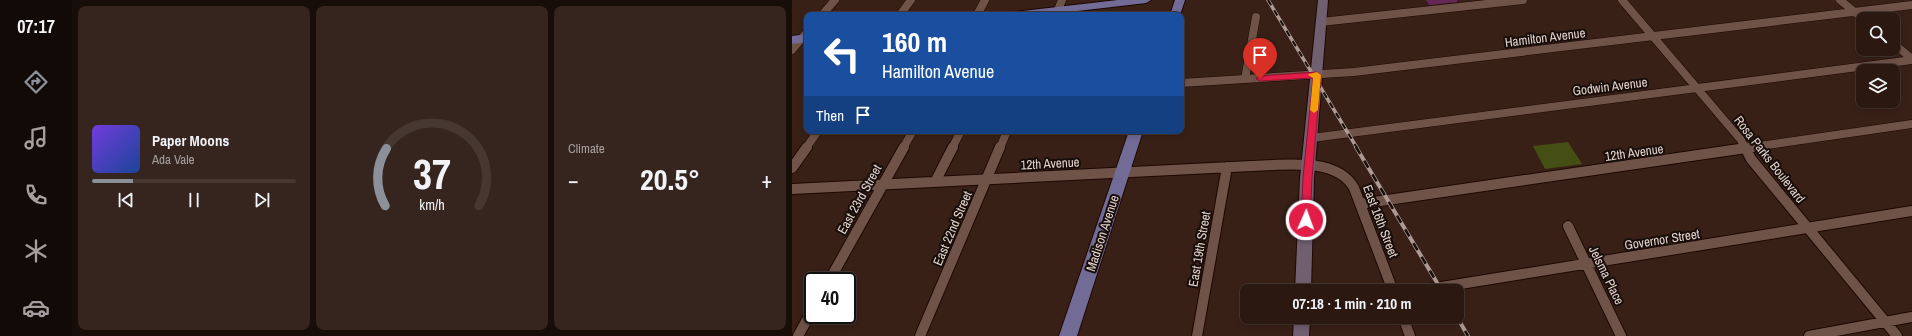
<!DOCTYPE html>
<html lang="en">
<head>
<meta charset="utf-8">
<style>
  :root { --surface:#2a1811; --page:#36251f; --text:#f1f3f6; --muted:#a5a09f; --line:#463731; --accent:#8c9099 }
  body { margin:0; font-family:"Archivo Narrow",sans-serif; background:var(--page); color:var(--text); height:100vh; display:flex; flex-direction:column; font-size:15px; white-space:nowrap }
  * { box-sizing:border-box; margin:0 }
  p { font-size:13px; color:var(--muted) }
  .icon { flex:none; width:22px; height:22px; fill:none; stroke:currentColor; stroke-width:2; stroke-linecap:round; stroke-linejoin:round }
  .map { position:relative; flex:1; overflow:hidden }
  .panel { display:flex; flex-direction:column; gap:6px; padding:6px; background:#170d09; width:720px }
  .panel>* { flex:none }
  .hud { position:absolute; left:12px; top:12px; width:380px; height:122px; border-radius:8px; box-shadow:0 2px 6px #0003,0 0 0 1px var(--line); background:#1a4fa0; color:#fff; overflow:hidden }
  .buttons { position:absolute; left:1064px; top:12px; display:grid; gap:8px }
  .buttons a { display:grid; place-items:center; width:44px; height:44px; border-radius:8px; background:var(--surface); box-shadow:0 2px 6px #0003,0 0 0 1px var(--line); font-size:20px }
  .speed { position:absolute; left:12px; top:272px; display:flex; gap:8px; font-size:20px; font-weight:700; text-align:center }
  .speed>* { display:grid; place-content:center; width:52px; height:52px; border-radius:50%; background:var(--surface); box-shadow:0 2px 6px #0003,0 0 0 1px var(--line); line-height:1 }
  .speed .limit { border:2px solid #111; border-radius:6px; background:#fff; color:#111 }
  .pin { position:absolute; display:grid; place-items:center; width:34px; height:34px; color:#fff; margin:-41px -17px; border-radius:50% 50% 50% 0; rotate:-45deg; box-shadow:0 0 4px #0007 }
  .pin .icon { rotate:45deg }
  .me { position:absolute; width:44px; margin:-22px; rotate:2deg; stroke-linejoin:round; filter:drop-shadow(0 0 3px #0008) }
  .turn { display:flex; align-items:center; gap:14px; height:84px; padding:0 12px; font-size:18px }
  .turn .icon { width:52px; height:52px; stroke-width:2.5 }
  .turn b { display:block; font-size:28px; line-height:34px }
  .then { display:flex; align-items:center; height:38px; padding:0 12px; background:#0003; gap:8px; font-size:15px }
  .big { font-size:30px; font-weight:700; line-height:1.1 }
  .panel .card { flex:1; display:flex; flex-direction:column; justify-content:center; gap:6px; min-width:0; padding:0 14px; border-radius:8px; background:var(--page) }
  .panel .dial { align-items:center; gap:0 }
  .dial svg { height:104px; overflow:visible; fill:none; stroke:var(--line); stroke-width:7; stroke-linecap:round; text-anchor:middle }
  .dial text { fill:var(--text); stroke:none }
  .song { display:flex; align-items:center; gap:12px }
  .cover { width:48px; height:48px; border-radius:6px; background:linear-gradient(135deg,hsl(260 70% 55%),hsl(220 70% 35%)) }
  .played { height:4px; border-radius:2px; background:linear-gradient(90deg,var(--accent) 20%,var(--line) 20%) }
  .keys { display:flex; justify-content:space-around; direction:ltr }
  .heat { display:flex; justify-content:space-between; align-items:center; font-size:22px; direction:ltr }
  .panel .tiles { flex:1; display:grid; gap:6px; grid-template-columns:repeat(3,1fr) }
  .trip { position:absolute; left:448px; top:284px; width:224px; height:40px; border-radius:8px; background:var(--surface); box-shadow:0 2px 6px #0003,0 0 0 1px var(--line); font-weight:700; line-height:40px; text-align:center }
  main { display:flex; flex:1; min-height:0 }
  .tabs { display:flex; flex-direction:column; width:72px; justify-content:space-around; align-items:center; background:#110a07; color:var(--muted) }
  .tabs .icon { width:28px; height:28px }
  .tabs .on { color:var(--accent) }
  .tabs b { font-size:18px; color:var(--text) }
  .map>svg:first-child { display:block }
</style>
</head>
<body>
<main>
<nav class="tabs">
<b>07:17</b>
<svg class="icon on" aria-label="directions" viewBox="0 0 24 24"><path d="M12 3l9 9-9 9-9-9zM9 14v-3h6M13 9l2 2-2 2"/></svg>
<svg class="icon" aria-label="music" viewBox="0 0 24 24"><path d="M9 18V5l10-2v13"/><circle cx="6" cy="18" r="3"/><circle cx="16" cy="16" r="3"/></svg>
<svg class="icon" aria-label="phone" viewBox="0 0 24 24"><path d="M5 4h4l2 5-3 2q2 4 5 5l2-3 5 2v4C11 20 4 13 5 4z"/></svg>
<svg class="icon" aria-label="climate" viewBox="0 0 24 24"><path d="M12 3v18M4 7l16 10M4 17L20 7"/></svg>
<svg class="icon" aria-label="car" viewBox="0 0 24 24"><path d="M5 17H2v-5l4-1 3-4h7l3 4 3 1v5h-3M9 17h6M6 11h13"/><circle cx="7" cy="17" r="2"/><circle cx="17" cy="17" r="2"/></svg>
</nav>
<section class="panel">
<div class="tiles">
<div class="card">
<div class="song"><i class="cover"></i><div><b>Paper Moons</b><p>Ada Vale</p></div></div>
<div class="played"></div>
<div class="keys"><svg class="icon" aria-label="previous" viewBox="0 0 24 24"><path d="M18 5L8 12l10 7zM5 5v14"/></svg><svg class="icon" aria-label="pause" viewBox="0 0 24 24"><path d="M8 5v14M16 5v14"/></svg><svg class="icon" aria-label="next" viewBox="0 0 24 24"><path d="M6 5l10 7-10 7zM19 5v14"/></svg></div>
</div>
<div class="card dial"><svg viewBox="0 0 100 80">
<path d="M14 69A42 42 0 1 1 86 69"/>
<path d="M14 69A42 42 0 0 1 15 25" stroke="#8c9099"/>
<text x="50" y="56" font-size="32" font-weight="700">37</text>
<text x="50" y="72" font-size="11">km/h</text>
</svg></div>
<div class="card"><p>Climate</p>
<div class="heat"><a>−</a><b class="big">20.5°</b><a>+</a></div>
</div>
</div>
</section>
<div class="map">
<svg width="1120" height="336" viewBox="0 0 1120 336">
  <rect width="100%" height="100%" fill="#382017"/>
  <path fill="#454e13" d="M 776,142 L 790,164 L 753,169 L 741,146 Z"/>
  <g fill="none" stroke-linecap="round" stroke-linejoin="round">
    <g stroke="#1e0803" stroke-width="9">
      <path id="street-far1" d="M 830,0 L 949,140 L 953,148
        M 1048,0 L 1071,19
        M 30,15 L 43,0
        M 108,15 L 119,0
        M 185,15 L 193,0
        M 264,15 L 270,0
        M 529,22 L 731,0
        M 1101,43 L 1120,59
        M 0,50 L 15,32
        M 453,79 L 464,17
        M 389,83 L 562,72 L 1120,5
        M 520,138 L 1120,60
        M 14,148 L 26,131
        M 111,148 L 121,131
        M 160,148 L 169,131
        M 208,148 L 215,131
        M 954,148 L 1120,124"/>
    </g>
    <g stroke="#1e0803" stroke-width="12">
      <path id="street" d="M 953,147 L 959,159 L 1105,336
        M 0,168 L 15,147
        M 143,182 L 161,147
        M 0,189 L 481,165 C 507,164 547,161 562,188 L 601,291
        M 568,204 L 961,147
        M 776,226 L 829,336
        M 37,281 L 112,147
        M 625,291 L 1120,211
        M 611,317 L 618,336
        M 6,336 L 21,309
        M 128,336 L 208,147
        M 405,336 L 435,167
        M 1017,336 L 1120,317"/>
    </g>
    <g stroke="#1e0803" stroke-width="2">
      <path id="secondary" d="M 526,0 L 536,0 L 522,178 L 519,291 L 503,291 L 508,178 Z
        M 502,317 L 518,317 L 517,336 L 501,336 Z"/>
    </g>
    <g stroke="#1e0803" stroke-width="2">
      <path id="primary" d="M 326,0 L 359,0 L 354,3 L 251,15 L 217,15 L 222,12 Z
        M 383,0 L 393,0 L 388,15 L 378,15 Z
        M 15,34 L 15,42 L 0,44 L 0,36 Z
        M 337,131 L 351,131 L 285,336 L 267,336 Z"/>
    </g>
    <use href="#street-far1" stroke="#6f5349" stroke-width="8"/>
    <use href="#street" stroke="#6f5349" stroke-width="10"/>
    <use href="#secondary" fill="#705f6f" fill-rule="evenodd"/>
    <use href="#primary" fill="#726b96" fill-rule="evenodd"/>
    <g stroke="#ac9992" stroke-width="3.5">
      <path id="rail-far1" d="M 476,0 L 565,148"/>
    </g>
    <g stroke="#ac9992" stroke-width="4">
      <path id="rail" d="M 564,147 L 650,291
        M 665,317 L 676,336"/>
    </g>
    <use href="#rail-far1" stroke="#170d09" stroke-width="2" stroke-dasharray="6" stroke-linecap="butt"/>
    <use href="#rail" stroke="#170d09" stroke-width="2.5" stroke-dasharray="8" stroke-linecap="butt"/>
  </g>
  <path fill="#652757" d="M 634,0 L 665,0 L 665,2 L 637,5 Z"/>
  <path fill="#e11d48" stroke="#92132f" d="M 525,72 L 529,75 L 520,178 L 518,220 L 514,224 L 509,220 L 511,178 L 521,78 L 468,81 L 464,79 L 468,76 Z"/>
  <path fill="#f59e0b" d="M 525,72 L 529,75 L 526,110 L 522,113 L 518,110 L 521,78 L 516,75 L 517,74 Z"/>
  <g text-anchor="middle" stroke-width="4" stroke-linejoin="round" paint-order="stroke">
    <g font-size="13" fill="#e3d2cc" stroke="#170d09">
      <text transform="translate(753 37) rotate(-7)" y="5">Hamilton Avenue</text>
      <text transform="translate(818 86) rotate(-7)" y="5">Godwin Avenue</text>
      <text transform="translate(842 152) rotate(-8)" y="5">12th Avenue</text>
      <text transform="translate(978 159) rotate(52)" y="5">Rosa Parks Boulevard</text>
      <text transform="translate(258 163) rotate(-3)" y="5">12th Avenue</text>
      <text transform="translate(67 199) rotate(-61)" y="5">East 23rd Street</text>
      <text transform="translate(589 221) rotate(69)" y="5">East 16th Street</text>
      <text transform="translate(160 228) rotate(-67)" y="5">East 22nd Street</text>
      <text transform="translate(310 233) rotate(-72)" y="5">Madison Avenue</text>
      <text transform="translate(870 239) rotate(-9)" y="5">Governor Street</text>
      <text transform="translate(407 249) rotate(-80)" y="5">East 19th Street</text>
      <text transform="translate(815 275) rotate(64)" y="5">Jelsma Place</text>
    </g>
  </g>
</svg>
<div class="buttons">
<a><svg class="icon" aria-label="search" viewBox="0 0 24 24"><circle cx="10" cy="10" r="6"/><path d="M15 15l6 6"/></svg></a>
<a><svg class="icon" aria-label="layers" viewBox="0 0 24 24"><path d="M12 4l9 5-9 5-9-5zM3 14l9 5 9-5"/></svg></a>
</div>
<div class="speed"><div class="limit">40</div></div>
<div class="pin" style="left:468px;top:79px;background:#d93025"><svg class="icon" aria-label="arrive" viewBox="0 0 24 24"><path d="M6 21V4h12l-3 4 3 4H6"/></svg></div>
<svg class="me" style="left:514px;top:220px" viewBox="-20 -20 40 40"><circle r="17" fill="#e11d48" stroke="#fff" stroke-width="3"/><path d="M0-11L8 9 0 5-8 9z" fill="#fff"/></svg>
<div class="trip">07:18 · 1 min · 210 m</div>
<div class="hud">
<div class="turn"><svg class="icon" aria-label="left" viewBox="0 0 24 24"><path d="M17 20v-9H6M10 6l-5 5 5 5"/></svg><div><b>160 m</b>Hamilton Avenue</div></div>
<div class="then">Then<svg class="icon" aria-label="arrive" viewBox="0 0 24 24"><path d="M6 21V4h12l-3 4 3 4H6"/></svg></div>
</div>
</div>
</main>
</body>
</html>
